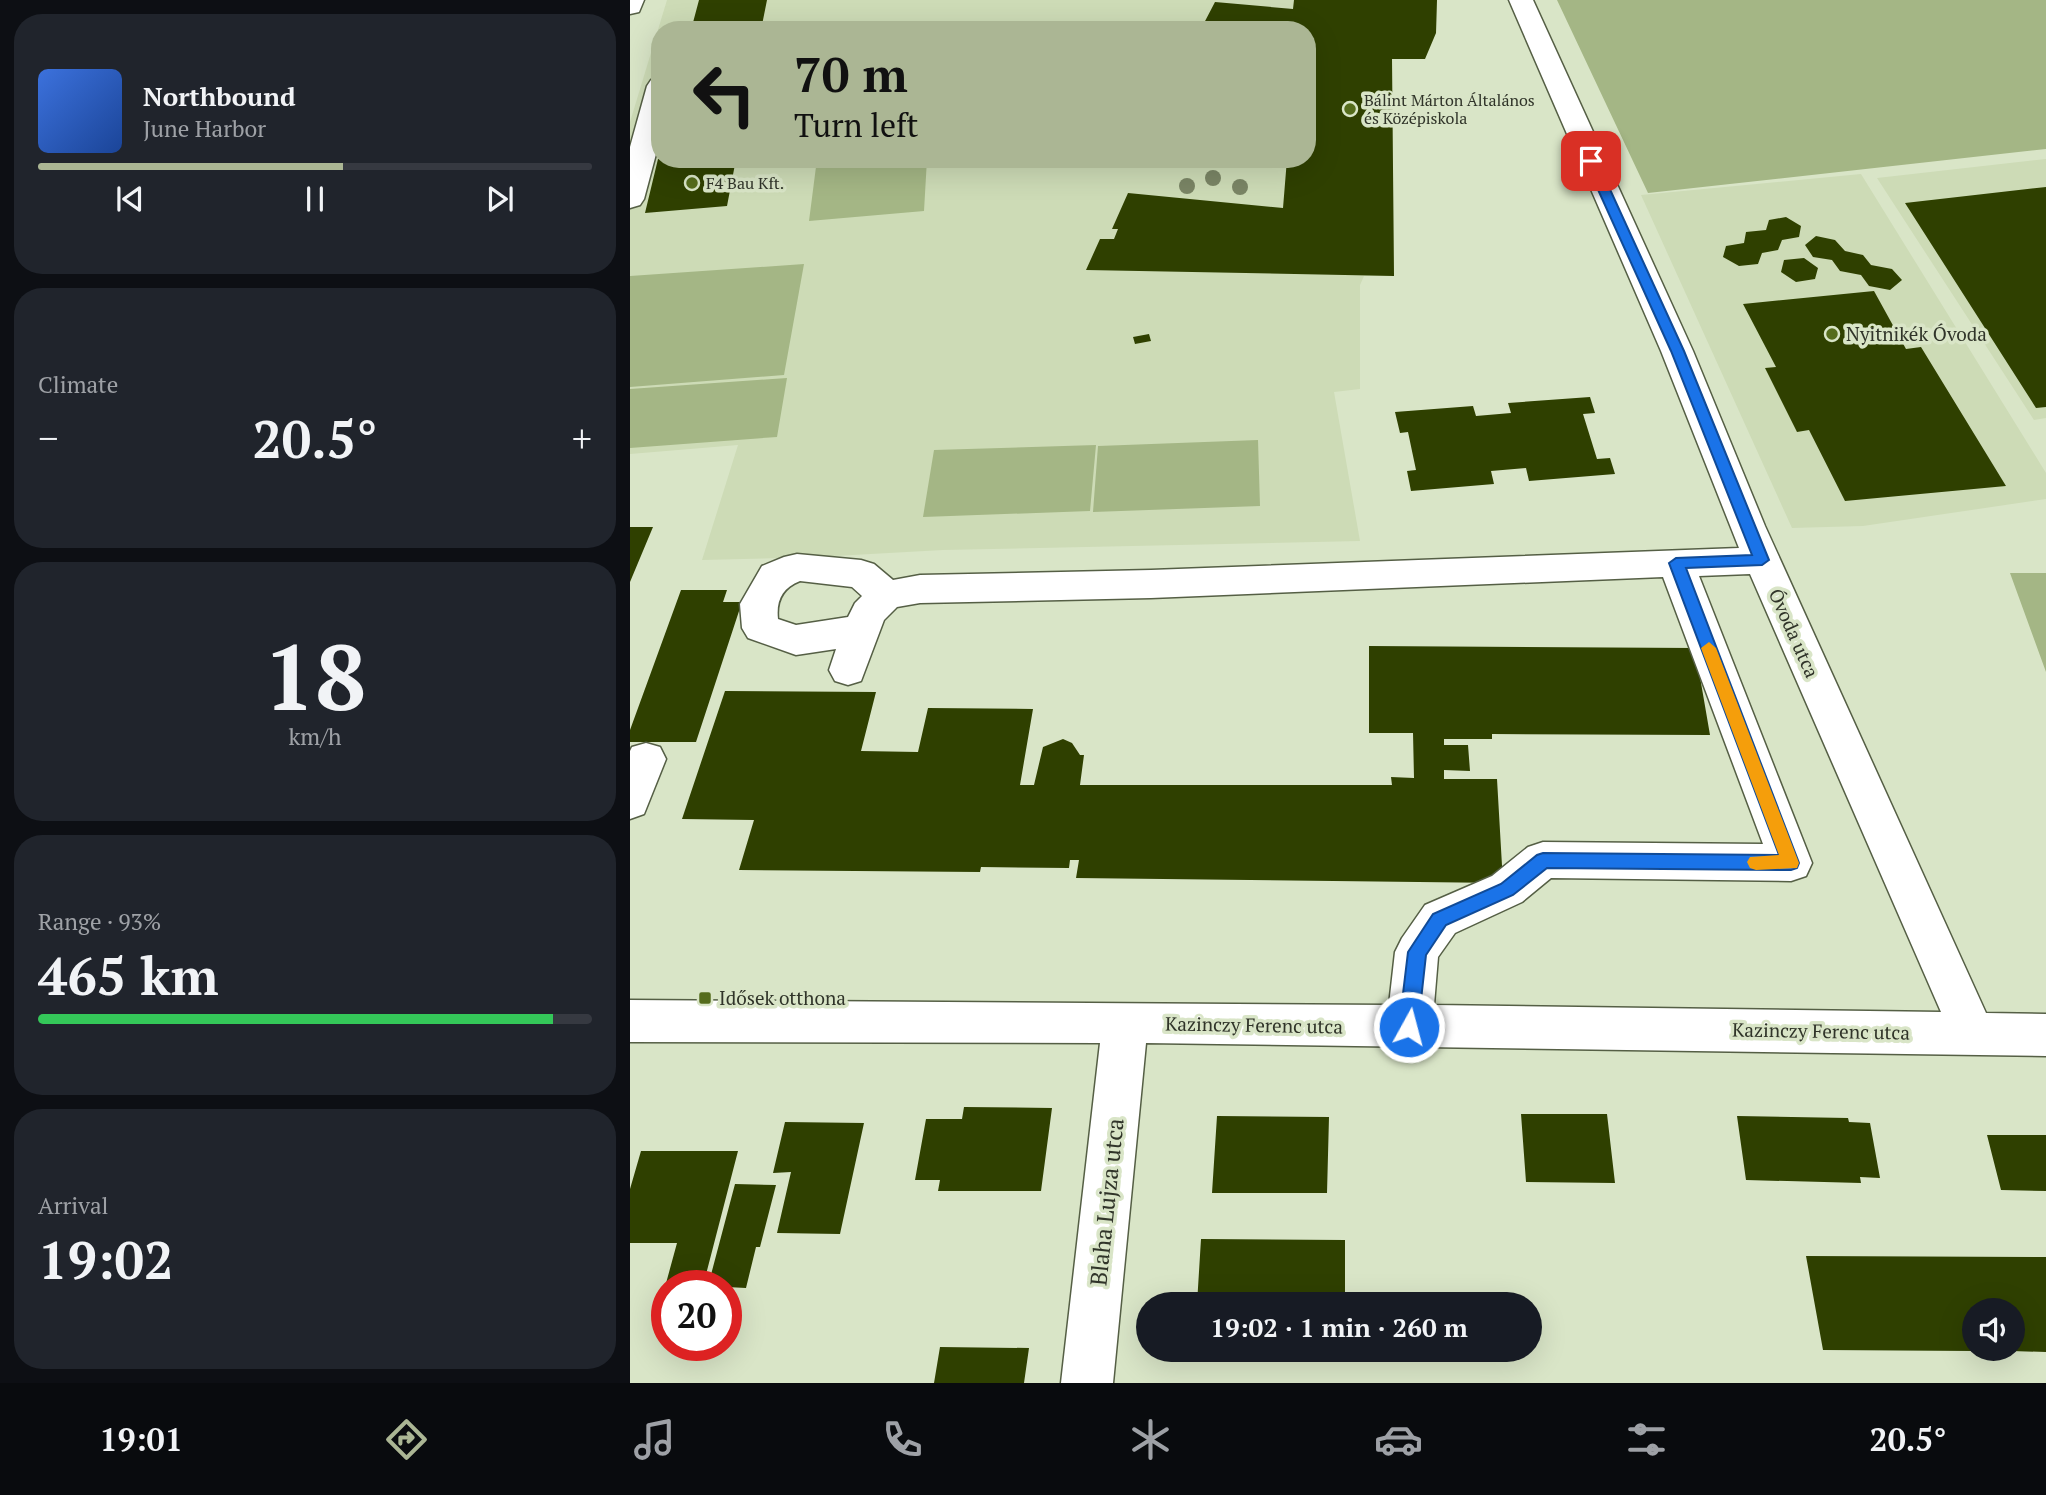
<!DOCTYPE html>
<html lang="en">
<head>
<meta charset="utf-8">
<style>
  :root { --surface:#171b24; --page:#20242c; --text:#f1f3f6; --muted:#9ea1a6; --line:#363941; --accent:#abb694 }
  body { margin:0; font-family:"PT Serif",serif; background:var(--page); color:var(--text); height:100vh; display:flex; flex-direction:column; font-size:26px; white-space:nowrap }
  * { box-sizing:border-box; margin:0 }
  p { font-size:23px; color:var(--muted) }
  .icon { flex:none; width:38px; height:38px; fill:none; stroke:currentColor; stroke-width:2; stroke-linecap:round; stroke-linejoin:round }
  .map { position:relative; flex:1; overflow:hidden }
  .sheet { display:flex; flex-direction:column; gap:14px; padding:14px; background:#0d0f14; width:630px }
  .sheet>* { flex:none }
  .hud { position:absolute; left:21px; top:21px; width:665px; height:147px; border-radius:28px; box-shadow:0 7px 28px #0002; background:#abb694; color:#111; overflow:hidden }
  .controls { position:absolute; left:1332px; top:1298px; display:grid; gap:14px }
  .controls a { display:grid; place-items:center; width:63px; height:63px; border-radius:50%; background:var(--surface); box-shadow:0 7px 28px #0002; font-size:35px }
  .speed { position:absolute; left:21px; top:1270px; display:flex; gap:14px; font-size:35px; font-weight:700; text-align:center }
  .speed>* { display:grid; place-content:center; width:91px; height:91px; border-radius:50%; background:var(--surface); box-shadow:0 7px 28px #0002; line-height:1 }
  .speed .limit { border:10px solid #d22; background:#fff; color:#111 }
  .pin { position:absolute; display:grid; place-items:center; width:60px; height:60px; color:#fff; margin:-30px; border-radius:14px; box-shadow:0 4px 10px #0006 }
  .me { position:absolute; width:77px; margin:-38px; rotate:7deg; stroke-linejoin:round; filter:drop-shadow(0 0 5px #0008) }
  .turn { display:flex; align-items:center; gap:24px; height:147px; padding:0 28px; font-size:32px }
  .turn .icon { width:91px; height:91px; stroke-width:2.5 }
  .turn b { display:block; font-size:49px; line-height:60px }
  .big { font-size:52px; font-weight:800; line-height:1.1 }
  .sheet .card { flex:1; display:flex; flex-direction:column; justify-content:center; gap:10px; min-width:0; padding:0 24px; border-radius:28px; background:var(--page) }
  .sheet .dial { align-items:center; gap:0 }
  .dial b { font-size:91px; line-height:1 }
  .song { display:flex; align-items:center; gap:21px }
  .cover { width:84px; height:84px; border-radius:10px; background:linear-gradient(135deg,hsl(220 70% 55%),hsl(220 70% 35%)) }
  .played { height:7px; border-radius:4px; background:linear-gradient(90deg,var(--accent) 55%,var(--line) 55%) }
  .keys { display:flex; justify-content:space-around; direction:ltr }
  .heat { display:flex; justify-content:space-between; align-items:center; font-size:38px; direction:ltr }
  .charge { height:10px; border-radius:5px; background:linear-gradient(90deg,#34c759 93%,var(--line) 0) }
  .trip { position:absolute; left:506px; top:1292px; width:406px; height:70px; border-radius:35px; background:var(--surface); box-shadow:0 7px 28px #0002; font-weight:800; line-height:70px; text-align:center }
  .tab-bar { display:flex; height:112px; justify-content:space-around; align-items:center; background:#090b0e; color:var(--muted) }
  .tab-bar .icon { width:49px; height:49px }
  .tab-bar .current { color:var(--accent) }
  .tab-bar b { font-size:32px; color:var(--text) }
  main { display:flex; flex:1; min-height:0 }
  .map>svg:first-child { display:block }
</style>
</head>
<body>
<main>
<section class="sheet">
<div class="card">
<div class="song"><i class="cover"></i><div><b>Northbound</b><p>June Harbor</p></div></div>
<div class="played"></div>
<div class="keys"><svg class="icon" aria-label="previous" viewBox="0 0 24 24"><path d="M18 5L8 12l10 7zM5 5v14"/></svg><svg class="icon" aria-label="pause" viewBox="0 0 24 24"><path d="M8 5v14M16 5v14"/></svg><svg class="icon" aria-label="next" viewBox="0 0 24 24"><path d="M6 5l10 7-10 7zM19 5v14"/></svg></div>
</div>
<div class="card"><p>Climate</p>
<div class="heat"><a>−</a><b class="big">20.5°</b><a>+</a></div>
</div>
<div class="card dial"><b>18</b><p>km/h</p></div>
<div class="card"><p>Range · 93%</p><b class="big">465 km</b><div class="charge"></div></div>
<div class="card"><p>Arrival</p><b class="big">19:02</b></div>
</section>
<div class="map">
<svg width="1416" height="1383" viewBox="0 0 1416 1383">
  <rect width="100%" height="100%" fill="#d9e5c7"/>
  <path fill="#cddbb6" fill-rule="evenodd" d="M 37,0 L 807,0 L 806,33 L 795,59 L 762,59 L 764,276 L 734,276 L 730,285 L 730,389 L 704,392 L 730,541 L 313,550 L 187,557 L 72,560 L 108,445 L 0,454 L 0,122 ZM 30,30 L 677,30 L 677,159 L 30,159 Z
    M 1416,159 L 1416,418 L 1404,420 L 1247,178 Z
    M 1231,174 L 1416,473 L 1416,499 L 1233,526 L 1162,528 L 1011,195 Z"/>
  <path fill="#a4b685" d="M 927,0 L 1416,0 L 1416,149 L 1018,193 Z
    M 187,159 L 297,159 L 294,211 L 179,221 Z
    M 174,264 L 154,375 L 0,387 L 0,276 Z
    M 157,378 L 147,437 L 0,448 L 0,389 Z
    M 628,440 L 630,506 L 463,512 L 468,446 Z
    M 466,445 L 460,511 L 293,517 L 304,450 Z
    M 1380,573 L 1416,573 L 1416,673 L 1416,672 Z"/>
  <path fill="#2f4000" d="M 69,0 L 137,0 L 131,30 L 61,30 Z
    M 664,0 L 807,0 L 806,33 L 795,59 L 762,59 L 764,276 L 456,270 L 470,239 L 484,239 L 488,229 L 482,229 L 498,193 L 653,208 L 657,159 L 677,159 L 677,30 L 577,30 L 579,26 L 573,25 L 585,2 L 663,9 Z
    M 28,159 L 106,159 L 97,206 L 15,213 Z
    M 1416,187 L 1416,407 L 1406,408 L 1275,203 Z
    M 1156,217 L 1171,226 L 1169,237 L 1152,240 L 1148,250 L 1132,253 L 1128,264 L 1109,266 L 1093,257 L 1096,246 L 1114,243 L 1116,232 L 1136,230 L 1139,220 Z
    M 1186,236 L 1205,240 L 1215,251 L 1233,255 L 1241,265 L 1262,269 L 1272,280 L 1260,290 L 1239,286 L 1231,275 L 1210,271 L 1202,260 L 1183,257 L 1175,245 Z
    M 1174,258 L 1188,268 L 1185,279 L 1166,282 L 1151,272 L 1154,260 Z
    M 1244,291 L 1276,349 L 1291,347 L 1376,486 L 1215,501 L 1179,430 L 1167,432 L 1135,368 L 1146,367 L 1113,304 Z
    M 519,334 L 521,341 L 505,344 L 503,337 Z
    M 960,397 L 965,413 L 953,414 L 967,459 L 980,458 L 985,474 L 899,481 L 896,468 L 861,471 L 864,484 L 781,491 L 777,471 L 786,470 L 778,432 L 770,433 L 765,412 L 843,406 L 846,416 L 881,413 L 878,403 Z
    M 0,527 L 23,527 L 0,582 Z
    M 51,590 L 97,590 L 93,602 L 112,602 L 66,742 L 0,742 L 0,730 Z
    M 739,646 L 1065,648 L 1080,735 L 862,734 L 862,739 L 814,739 L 814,745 L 838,745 L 840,771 L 814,770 L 814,779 L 867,779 L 873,883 L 446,878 L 449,860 L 440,860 L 439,868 L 351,867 L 350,872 L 109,870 L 124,820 L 52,819 L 95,691 L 246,692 L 231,751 L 288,752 L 298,708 L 403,709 L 390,785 L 404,785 L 413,747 L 433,739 L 442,743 L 450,755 L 454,755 L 450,785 L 762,785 L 761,777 L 784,778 L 783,733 L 739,733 Z
    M 334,1107 L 422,1108 L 411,1191 L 308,1191 L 310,1180 L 285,1180 L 296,1119 L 332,1119 Z
    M 891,1114 L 977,1114 L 985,1183 L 896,1182 Z
    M 587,1116 L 699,1117 L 697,1193 L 582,1193 Z
    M 1107,1116 L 1218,1118 L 1219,1122 L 1240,1123 L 1250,1178 L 1230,1177 L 1231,1183 L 1116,1180 Z
    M 155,1122 L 234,1123 L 210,1234 L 147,1233 L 161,1172 L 143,1173 Z
    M 1357,1135 L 1416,1135 L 1416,1191 L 1371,1190 Z
    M 11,1151 L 108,1151 L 73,1286 L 37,1286 L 37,1298 L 32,1298 L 47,1243 L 0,1243 L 0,1189 Z
    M 105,1184 L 146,1185 L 130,1247 L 126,1247 L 116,1288 L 78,1286 Z
    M 571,1239 L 715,1240 L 715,1304 L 567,1304 Z
    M 1176,1256 L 1416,1257 L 1416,1352 L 1382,1351 L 1382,1311 L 1344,1311 L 1344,1351 L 1193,1350 Z
    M 310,1347 L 399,1348 L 394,1383 L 304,1383 Z"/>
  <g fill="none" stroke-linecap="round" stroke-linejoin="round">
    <g stroke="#555f45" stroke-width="3">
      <path id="minor" d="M 0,0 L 14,0 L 9,12 L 0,14 Z
        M 879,0 L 903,0 L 1063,351 L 1135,526 L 1356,1013 L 1416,1014 L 1416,1056 L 516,1043 L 483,1383 L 431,1383 L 470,1043 L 0,1042 L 0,1000 L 759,1005 L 765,952 L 772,938 L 795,905 L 862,876 L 898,847 L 913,842 L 1133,844 L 1033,577 L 521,598 L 290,603 L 267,607 L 254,620 L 231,681 L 218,685 L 205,681 L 199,670 L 206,649 L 166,655 L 118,638 L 112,628 L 110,604 L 132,566 L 154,557 L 167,554 L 231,560 L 244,564 L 263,580 L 290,575 L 521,570 L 1109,548 L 1031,351 ZM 1120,574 L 1311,1012 L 804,1005 L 808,957 L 825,933 L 892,902 L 921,878 L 1161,881 L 1176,876 L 1182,863 L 1069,576 ZM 170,581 L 222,587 L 232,596 L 225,603 L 218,617 L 166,625 L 148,619 C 146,601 152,588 170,581 Z
        M 30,78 L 30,139 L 14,199 L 10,205 L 0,208 L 0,147 L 17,86 L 21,80 Z
        M 16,743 L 30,747 L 36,759 L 14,814 L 0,819 L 0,751 L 2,747 Z"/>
    </g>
    <use href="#minor" fill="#fff" fill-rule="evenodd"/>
  </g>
  <g fill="#7a8565">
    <circle cx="583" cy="178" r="8"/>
    <circle cx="557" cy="186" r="8"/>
    <circle cx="610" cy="187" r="8"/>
  </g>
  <path fill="#1a73e8" stroke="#114b97" stroke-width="2" d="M 961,158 L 967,161 L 1054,351 L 1139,560 L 1132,565 L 1056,568 L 1169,863 L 1167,868 L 1161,870 L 917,868 L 883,895 L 816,925 L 796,955 L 788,1027 L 785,1034 L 779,1036 L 772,1034 L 769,1027 L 778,952 L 803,914 L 871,884 L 907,855 L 913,853 L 1149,855 L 1039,563 L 1046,558 L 1122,555 L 1041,351 L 955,161 Z"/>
  <path fill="#f59e0b" d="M 1079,642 L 1086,648 L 1169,863 L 1167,868 L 1126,870 L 1120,868 L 1117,862 L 1120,857 L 1149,855 L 1071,648 Z"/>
  <g fill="#556c1c" stroke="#d9e5c7" stroke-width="2.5">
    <circle cx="720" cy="109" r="7"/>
    <circle cx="62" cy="183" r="7"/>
    <circle cx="1202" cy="334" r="7"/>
    <rect x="68" y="991" width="14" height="14" rx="3.5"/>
  </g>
  <g text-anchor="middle" stroke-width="7" stroke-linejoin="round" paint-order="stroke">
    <g font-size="16" fill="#303429" stroke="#d9e5c7" text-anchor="start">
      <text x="734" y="106">Bálint Márton Általános<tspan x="734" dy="18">és Középiskola</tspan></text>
      <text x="76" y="189">F4 Bau Kft.</text>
    </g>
    <g font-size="19" fill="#303429" stroke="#d9e5c7" text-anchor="start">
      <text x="1216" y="341">Nyitnikék Óvoda</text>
      <text x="89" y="1005">Idősek otthona</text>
    </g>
    <g font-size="19" fill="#303429" stroke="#d9e5c7">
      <text transform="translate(1164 633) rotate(66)" y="7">Óvoda utca</text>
      <text transform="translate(624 1025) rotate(1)" y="7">Kazinczy Ferenc utca</text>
      <text transform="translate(1191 1031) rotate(1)" y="7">Kazinczy Ferenc utca</text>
    </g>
    <g font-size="23" fill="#303429" stroke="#d9e5c7">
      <text transform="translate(477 1202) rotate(-84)" y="8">Blaha Lujza utca</text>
    </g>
  </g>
</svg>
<div class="controls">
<a><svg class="icon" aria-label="sound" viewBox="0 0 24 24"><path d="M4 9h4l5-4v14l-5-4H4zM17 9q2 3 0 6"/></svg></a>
</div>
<div class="speed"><div class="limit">20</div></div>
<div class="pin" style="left:961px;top:161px;background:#d93025"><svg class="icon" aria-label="arrive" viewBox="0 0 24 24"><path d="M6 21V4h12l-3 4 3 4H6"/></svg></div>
<svg class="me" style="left:779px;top:1027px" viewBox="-20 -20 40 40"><circle r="17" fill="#1a73e8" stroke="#fff" stroke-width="3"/><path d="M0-11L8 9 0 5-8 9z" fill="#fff"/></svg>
<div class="trip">19:02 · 1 min · 260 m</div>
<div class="hud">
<div class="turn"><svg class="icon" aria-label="left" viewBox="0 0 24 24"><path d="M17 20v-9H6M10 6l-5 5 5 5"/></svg><div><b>70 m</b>Turn left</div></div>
</div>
</div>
</main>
<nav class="tab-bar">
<b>19:01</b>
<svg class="icon current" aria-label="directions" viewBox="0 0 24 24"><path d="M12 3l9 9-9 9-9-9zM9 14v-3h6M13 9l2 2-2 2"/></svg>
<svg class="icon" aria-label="music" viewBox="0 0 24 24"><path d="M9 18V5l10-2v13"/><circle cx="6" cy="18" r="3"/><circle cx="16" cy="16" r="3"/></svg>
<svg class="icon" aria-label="phone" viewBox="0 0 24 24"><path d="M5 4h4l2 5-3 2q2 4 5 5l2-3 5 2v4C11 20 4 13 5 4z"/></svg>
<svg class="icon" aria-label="climate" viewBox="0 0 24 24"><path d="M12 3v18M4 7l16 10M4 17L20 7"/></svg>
<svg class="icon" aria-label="car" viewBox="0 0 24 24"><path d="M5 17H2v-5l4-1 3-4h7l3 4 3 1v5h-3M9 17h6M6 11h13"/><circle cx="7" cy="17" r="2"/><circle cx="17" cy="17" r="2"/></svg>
<svg class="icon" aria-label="filters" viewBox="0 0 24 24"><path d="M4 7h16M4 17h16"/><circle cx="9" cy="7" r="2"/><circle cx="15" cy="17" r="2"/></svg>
<b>20.5°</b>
</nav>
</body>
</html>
